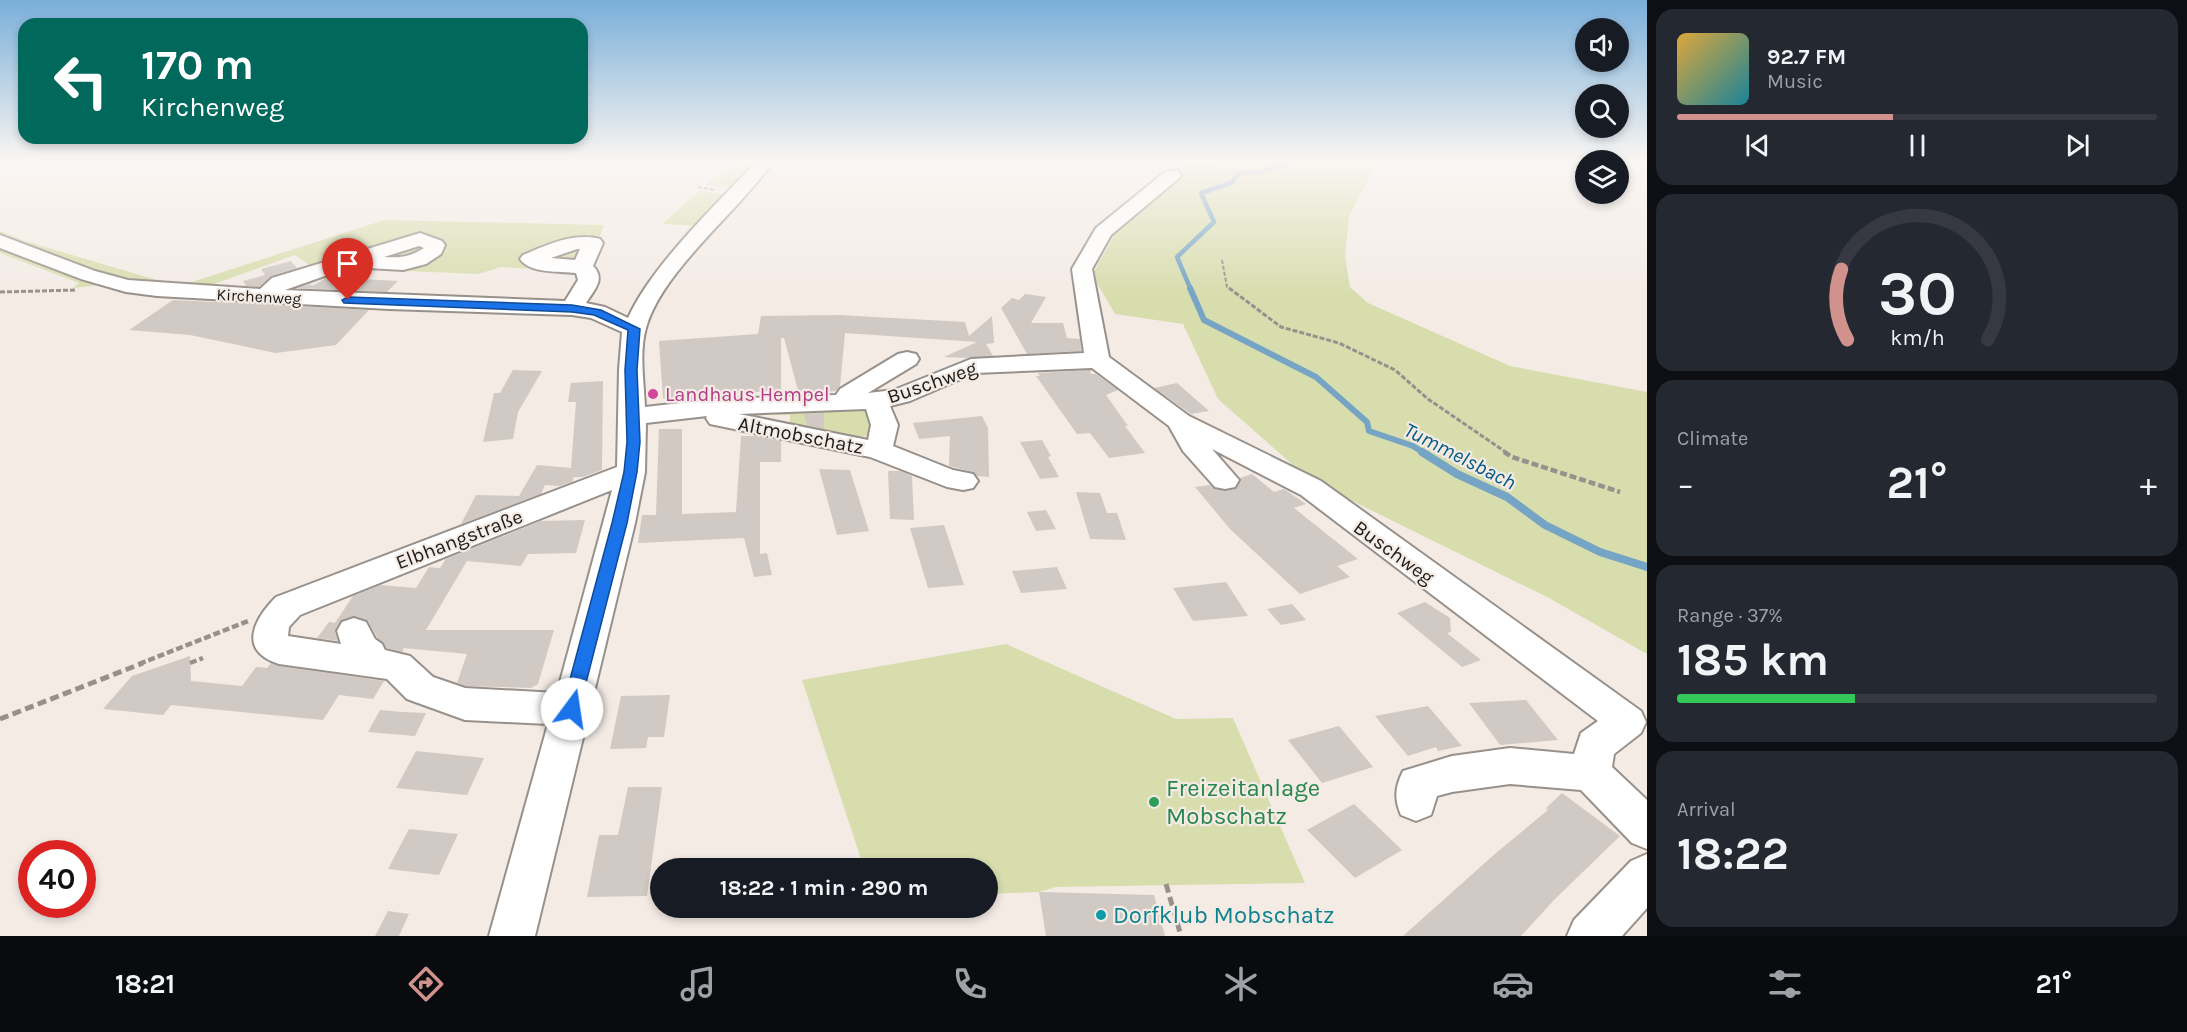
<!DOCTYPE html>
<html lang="en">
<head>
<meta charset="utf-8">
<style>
  :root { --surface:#171b24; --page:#242831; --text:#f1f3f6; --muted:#9ea1a6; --line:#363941; --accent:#d1918c }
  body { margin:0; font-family:Karla,sans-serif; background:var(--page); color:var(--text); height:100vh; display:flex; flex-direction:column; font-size:22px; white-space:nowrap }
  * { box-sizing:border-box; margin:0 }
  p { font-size:20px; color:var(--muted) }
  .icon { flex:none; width:33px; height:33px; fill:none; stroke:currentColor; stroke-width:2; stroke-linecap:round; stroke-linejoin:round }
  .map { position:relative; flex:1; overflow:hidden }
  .drawer { display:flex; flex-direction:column; gap:9px; padding:9px; background:#0d0f14; width:540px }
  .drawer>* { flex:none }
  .guide { position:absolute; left:18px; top:18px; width:570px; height:126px; border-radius:18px; box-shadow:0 3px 9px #0003; background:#00695c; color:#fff; overflow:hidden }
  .controls { position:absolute; left:1575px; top:18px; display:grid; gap:12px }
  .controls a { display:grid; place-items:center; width:54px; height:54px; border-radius:50%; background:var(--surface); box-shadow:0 3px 9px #0003; font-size:30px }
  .speed { position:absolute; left:18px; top:840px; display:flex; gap:12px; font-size:30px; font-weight:700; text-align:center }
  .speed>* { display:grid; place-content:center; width:78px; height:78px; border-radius:50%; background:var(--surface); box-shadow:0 3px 9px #0003; line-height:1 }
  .speed .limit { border:9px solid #d22; background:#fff; color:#111 }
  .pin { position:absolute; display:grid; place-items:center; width:51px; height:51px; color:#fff; margin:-62px -26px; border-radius:50% 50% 50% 0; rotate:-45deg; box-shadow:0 0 6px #0007 }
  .pin .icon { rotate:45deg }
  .me { position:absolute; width:66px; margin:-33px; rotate:14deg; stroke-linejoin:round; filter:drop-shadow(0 0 4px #0008) }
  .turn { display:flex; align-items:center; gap:21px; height:126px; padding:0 24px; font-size:27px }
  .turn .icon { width:78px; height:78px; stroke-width:2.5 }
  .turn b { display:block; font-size:42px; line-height:51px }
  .big { font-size:45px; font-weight:700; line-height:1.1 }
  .drawer .tile { flex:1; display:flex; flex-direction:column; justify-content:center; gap:9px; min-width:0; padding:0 21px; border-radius:18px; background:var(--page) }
  .drawer .dial { align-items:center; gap:0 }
  .dial svg { height:156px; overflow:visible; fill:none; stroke:var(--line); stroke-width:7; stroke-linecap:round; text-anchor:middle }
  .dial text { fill:var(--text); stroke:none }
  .song { display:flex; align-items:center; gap:18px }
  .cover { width:72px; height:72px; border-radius:9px; background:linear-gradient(135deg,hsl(40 70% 55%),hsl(190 70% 35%)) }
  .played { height:6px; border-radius:3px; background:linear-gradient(90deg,var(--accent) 45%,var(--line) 45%) }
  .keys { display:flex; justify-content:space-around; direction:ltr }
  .heat { display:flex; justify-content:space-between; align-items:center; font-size:33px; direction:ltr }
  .charge { height:9px; border-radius:4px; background:linear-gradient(90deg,#34c759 37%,var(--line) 0) }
  .trip { position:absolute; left:650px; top:858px; width:348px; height:60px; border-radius:30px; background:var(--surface); box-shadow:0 3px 9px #0003; font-weight:700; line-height:60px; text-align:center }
  .tabs { display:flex; height:96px; justify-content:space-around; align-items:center; background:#090b0e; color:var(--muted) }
  .tabs .icon { width:42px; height:42px }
  .tabs .on { color:var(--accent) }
  .tabs b { font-size:27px; color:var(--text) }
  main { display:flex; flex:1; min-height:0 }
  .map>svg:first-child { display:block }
</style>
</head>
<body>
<main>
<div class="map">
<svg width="1647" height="936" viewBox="0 0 1647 936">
  <rect width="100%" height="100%" fill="#f4ebe5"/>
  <path fill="#d8ddae" d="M 737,163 L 758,163 C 736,185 739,190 705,185 Z
    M 1176,163 L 1377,163 L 1349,216 L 1345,256 L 1350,287 L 1368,303 L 1510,366 L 1647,392 L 1647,654 L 1549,598 L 1310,480 L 1218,399 L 1183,324 L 1115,314 L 1092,275 L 1133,201 Z
    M 700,190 L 728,195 L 701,226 L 662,224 Z
    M 384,220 L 604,225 L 587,272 L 501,267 L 478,274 L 312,267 L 295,255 L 200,289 L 138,283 L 112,276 L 0,237 L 0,231 L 25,241 L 170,284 L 192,282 Z
    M 0,247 L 96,282 L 98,285 L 73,288 L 79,283 L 0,253 Z
    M 860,407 L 872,413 L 872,434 C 845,445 806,429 778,424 L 790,423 L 790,415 L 761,415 L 758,422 L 729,411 Z
    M 1006,644 L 1176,719 L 1233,718 L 1305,883 L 1056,887 L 1039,892 L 987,894 L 987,868 L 864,868 L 802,680 Z"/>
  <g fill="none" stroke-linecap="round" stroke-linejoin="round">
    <path stroke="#75a4c4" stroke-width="4.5" d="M 1191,290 L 1177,257 L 1214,222 L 1201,193 L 1231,183 L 1239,173 L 1261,172 L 1286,163"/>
    <path stroke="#75a4c4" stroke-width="6" d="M 1190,288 L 1204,320 L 1316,377 L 1367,422 L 1369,431 L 1413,446 L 1424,453"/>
    <path stroke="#75a4c4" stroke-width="8" d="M 1422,452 L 1457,474 L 1507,497 L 1545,525 L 1600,552 L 1647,567"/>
  </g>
  <path fill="#d1c9c3" d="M 291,261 L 297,268 L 271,276 L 259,287 L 246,286 L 243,281 L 265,275 L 261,269 Z
    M 328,277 L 344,278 L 398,281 L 387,292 L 297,288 L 310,284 L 312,286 Z
    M 1025,294 L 1046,297 L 1031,323 L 1063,323 L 1067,338 L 1080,339 L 1081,351 L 1027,354 L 1001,308 L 1012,298 L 1019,300 Z
    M 173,300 L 257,304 L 369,310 L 336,345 L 276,353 L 190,335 L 129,330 Z
    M 839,315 L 965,322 L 969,336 L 992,316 L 994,343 L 986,344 L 993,356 L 967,358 L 944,357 L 977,342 L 845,333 L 840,386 L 836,391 L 799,394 L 784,338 L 781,338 L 781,390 L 720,395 L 720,397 L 672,402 L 663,398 L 659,341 L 758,334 L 761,316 Z
    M 513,370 L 542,371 L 518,412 L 513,439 L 483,442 L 494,393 L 500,393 Z
    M 1090,370 L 1091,374 L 1096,374 L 1118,390 L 1106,395 L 1128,426 L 1125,426 L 1145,453 L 1109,458 L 1090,433 L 1077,434 L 1036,376 L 1040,376 L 1038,373 Z
    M 603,381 L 602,470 L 583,477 L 574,477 L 572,482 L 560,486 L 545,485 L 541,494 L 461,524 L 476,495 L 519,496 L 537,465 L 571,468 L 576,402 L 568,402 L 571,383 Z
    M 1177,383 L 1209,411 L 1191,414 L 1154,388 Z
    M 824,413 L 824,429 L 807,425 L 804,414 Z
    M 982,416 L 988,428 L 989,477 L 977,476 L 973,472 L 949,466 L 950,436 L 919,439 L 913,423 Z
    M 659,429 L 682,429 L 682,514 L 736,512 L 741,436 L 756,436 L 781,441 L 781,462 L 760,462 L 760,554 L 767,553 L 772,575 L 754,577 L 744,538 L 638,543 L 642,515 L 656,515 Z
    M 1042,440 L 1051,456 L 1048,457 L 1059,477 L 1040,479 L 1020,442 Z
    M 819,469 L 850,470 L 869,531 L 837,535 Z
    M 888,471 L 900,471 L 912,476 L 914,520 L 890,519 Z
    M 1252,474 L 1274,492 L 1284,489 L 1306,504 L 1294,508 L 1358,559 L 1337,566 L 1350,577 L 1300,594 L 1230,529 L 1195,487 L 1210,485 L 1215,489 L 1225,491 L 1235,489 L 1241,481 L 1240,478 Z
    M 1076,492 L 1100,493 L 1107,513 L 1117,513 L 1126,540 L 1090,539 Z
    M 1046,510 L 1056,529 L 1036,531 L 1027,512 Z
    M 585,520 L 576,553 L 528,554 L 521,566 L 467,561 L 426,630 L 554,630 L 538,684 L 531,688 L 465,686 L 457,683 L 467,654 L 404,648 L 402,652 L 387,648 L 377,637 L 368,621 L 355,616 L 340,621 L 335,632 L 338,641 L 317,638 L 329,622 L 335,623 L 353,596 L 380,585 L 416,588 L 429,567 L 440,568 L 446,559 L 541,521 Z
    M 944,525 L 964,585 L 928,588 L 910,528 Z
    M 1057,567 L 1067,589 L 1021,593 L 1012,571 Z
    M 1226,582 L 1248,616 L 1193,621 L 1173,588 Z
    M 1425,602 L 1450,618 L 1451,632 L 1447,633 L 1481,660 L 1462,667 L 1397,613 Z
    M 1292,604 L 1306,620 L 1281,625 L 1267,609 Z
    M 190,656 L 191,681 L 242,686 L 256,667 L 267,668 L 271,663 L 279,666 L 384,681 L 373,699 L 339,695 L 323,720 L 171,705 L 163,715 L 103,709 L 132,676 Z
    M 670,695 L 664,737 L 648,737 L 646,748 L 610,749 L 621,696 Z
    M 1526,700 L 1558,740 L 1500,745 L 1469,703 Z
    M 1428,706 L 1462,746 L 1438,751 L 1436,747 L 1408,756 L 1375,716 Z
    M 380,710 L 403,712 L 426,713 L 415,736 L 368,732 Z
    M 1339,726 L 1373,767 L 1322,783 L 1288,740 Z
    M 416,751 L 484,758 L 467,795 L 396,788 Z
    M 628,787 L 662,787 L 647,896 L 587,897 L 599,835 L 618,835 Z
    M 1562,793 L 1620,836 L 1555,899 L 1521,936 L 1403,936 L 1496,853 L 1548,810 L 1546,808 Z
    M 1354,804 L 1402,850 L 1355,878 L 1307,830 Z
    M 409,829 L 458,834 L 439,875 L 388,869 Z
    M 1039,892 L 1154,895 L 1165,936 L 1046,936 Z
    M 388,911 L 409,914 L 399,936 L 375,936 Z"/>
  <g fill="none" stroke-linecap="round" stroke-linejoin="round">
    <g stroke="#98908a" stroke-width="4">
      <path id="minor" d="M 755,163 L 772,163 C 738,212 661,272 646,328 C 639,352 644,382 645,407 L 716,399 L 836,395 L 840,389 L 898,354 L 907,352 L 916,354 L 919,359 L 916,364 L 868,393 L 894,390 L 971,359 L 1084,353 L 1072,269 L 1096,228 L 1166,171 L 1178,171 L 1181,175 L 1178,179 L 1111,235 L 1092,269 L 1109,357 L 1189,416 L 1321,481 L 1641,711 L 1646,722 L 1641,733 L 1614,754 L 1612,767 L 1647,800 L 1647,849 L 1632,843 L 1581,790 L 1510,784 L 1452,792 L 1437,796 L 1431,815 L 1416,821 L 1401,815 C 1394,799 1395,787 1403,771 L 1452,756 L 1510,748 L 1574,754 L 1581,733 L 1598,721 L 1301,495 L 1212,449 L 1239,480 L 1235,487 L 1225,489 L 1215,487 L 1183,451 L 1169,426 L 1092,368 L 975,373 L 910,401 L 890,406 L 898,425 L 893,446 L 953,470 L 973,474 L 978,481 L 973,488 L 963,490 L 947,487 L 870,457 L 710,424 L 706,418 L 707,416 L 646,423 L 645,472 L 635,523 L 535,936 L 489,936 L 548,724 L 465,720 L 407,699 L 387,679 L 279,664 C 238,651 253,620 276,597 L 617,467 L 619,370 L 622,332 L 591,318 L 572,315 L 389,309 L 157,296 L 126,292 L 81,279 L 0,248 L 0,235 L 95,271 L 128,280 L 260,289 L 272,278 L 420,233 L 442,241 L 445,245 L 441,254 L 426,264 L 403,270 L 350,267 L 285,290 L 565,301 L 578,280 L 576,273 C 560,271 530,274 520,259 L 523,255 C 547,245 573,232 600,239 L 603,243 L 593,266 C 606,279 594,290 586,303 L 605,307 L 628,318 C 652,265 715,206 755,163 ZM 419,246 L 424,248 C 410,257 401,258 384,257 ZM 577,249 L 580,249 L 575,260 L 551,258 ZM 866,409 L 871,425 L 868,440 L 739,414 ZM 612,490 L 557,693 L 465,688 L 433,677 L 410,656 L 385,650 L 382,644 L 375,639 L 366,622 L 354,618 L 342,622 L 337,631 L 341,644 L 288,636 L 289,627 L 300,615 Z
        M 1647,854 L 1647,908 L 1622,936 L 1567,936 L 1574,920 L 1631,861 Z"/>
    </g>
    <path stroke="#97918d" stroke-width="2" stroke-dasharray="4 2" stroke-linecap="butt" d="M 1187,167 L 1236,163
      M 698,187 L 714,190
      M 1222,260 L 1227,287 L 1231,290"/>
    <path stroke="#97918d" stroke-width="3" stroke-dasharray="5 2" stroke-linecap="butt" d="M 1229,288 L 1281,327 L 1339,343 L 1395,370 L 1428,399 L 1507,453
      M 0,292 L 77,290"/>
    <path stroke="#97918d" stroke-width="4.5" stroke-dasharray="7 3" stroke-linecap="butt" d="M 1504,452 L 1512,457 L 1620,492
      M 190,663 L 203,658
      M 139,664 L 248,621"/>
    <path stroke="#97918d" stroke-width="5" stroke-dasharray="9 4.5" stroke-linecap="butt" d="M 0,719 L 143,663
      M 1166,884 L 1181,936"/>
    <use href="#minor" fill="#fff" fill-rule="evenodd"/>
  </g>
  <linearGradient id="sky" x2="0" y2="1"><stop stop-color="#7aaeda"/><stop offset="0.55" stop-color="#faf6f3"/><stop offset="1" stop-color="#faf6f3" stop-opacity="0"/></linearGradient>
  <rect width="1647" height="294" fill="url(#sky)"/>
  <path fill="#1a73e8" stroke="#114b97" stroke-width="1.5" d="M 348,297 L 572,305 L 601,310 L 640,329 L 637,370 L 640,442 L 637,472 L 627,523 L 578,714 L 572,716 L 565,714 L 562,709 L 612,523 L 624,472 L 627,442 L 625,370 L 628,330 L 594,315 L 572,312 L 344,303 L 342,300 Z"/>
  <circle fill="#d1479c" stroke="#f4ebe5" stroke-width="2" cx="653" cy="394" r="6"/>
  <circle fill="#2e9e5b" stroke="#f4ebe5" stroke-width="2" cx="1154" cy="802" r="6"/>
  <circle fill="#0f9aa8" stroke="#f4ebe5" stroke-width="2" cx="1101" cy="915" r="6"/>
  <g text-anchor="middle" stroke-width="4.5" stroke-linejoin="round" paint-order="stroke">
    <g font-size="16" fill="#1d1a18" stroke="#f4ebe5">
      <text transform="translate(259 296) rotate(3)" y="6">Kirchenweg</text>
    </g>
    <g font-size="20" fill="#1d1a18" stroke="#f4ebe5">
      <text transform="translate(932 382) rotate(-19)" y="7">Buschweg</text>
      <text transform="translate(801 435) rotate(11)" y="7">Altmobschatz</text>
      <text transform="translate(459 539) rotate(-21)" y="7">Elbhangstraße</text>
      <text transform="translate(1394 552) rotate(36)" y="7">Buschweg</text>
    </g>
    <g font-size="20" fill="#b23c85" stroke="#f4ebe5" text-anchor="start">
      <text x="665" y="401">Landhaus Hempel</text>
    </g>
    <g font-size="21" font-style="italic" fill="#045a84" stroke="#f4ebe5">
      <text transform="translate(1460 456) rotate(27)" y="7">Tummelsbach</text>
    </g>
    <g font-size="24" fill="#27864d" stroke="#f4ebe5" text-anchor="start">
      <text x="1166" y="796">Freizeitanlage<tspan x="1166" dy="28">Mobschatz</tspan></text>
    </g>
    <g font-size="24" fill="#0d838f" stroke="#f4ebe5" text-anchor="start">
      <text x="1113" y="923">Dorfklub Mobschatz</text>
    </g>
  </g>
</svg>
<div class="controls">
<a><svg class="icon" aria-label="sound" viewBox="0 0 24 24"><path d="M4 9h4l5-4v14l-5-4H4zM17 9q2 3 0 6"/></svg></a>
<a><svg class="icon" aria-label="search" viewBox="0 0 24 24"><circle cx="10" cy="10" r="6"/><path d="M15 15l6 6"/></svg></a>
<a><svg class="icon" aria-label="layers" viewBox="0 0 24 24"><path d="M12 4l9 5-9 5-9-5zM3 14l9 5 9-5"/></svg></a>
</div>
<div class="speed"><div class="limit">40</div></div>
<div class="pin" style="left:348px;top:300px;background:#d93025"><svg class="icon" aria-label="arrive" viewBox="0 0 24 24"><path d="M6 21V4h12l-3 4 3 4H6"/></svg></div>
<svg class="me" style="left:572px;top:709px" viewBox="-20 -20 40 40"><circle r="19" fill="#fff"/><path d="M0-13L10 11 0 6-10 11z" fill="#1a73e8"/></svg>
<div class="trip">18:22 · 1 min · 290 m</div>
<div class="guide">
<div class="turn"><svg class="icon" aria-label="left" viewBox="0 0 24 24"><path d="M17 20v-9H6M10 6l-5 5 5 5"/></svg><div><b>170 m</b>Kirchenweg</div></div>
</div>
</div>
<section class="drawer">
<div class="tile">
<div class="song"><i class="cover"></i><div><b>92.7 FM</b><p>Music</p></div></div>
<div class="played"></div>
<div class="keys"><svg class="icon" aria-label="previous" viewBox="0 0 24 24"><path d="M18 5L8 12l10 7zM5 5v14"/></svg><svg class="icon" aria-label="pause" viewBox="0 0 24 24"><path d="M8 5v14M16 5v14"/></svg><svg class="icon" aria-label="next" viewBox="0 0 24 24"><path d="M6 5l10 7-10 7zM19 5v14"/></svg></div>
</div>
<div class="tile dial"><svg viewBox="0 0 100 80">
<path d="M14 69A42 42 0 1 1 86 69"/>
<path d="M14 69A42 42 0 0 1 11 33" stroke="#d1918c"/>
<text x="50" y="56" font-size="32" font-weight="700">30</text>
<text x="50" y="72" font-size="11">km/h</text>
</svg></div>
<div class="tile"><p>Climate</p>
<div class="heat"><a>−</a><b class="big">21°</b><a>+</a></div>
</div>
<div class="tile"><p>Range · 37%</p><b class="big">185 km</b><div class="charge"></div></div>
<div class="tile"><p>Arrival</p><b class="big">18:22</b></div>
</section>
</main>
<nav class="tabs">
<b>18:21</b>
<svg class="icon on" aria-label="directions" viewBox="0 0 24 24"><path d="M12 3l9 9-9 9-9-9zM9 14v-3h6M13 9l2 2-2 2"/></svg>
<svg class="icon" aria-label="music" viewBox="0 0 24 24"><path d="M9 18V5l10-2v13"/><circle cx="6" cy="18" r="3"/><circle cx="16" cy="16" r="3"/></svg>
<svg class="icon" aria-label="phone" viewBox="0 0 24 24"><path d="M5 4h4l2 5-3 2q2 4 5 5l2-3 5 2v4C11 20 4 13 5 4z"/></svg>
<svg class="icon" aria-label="climate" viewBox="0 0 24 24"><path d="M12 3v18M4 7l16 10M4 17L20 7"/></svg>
<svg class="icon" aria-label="car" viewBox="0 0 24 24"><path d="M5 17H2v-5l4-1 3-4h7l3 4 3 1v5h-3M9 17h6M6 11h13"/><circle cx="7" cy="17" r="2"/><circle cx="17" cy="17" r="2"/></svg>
<svg class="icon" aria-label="filters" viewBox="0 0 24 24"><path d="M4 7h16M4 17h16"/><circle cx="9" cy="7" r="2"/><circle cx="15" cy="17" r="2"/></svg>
<b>21°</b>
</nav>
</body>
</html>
